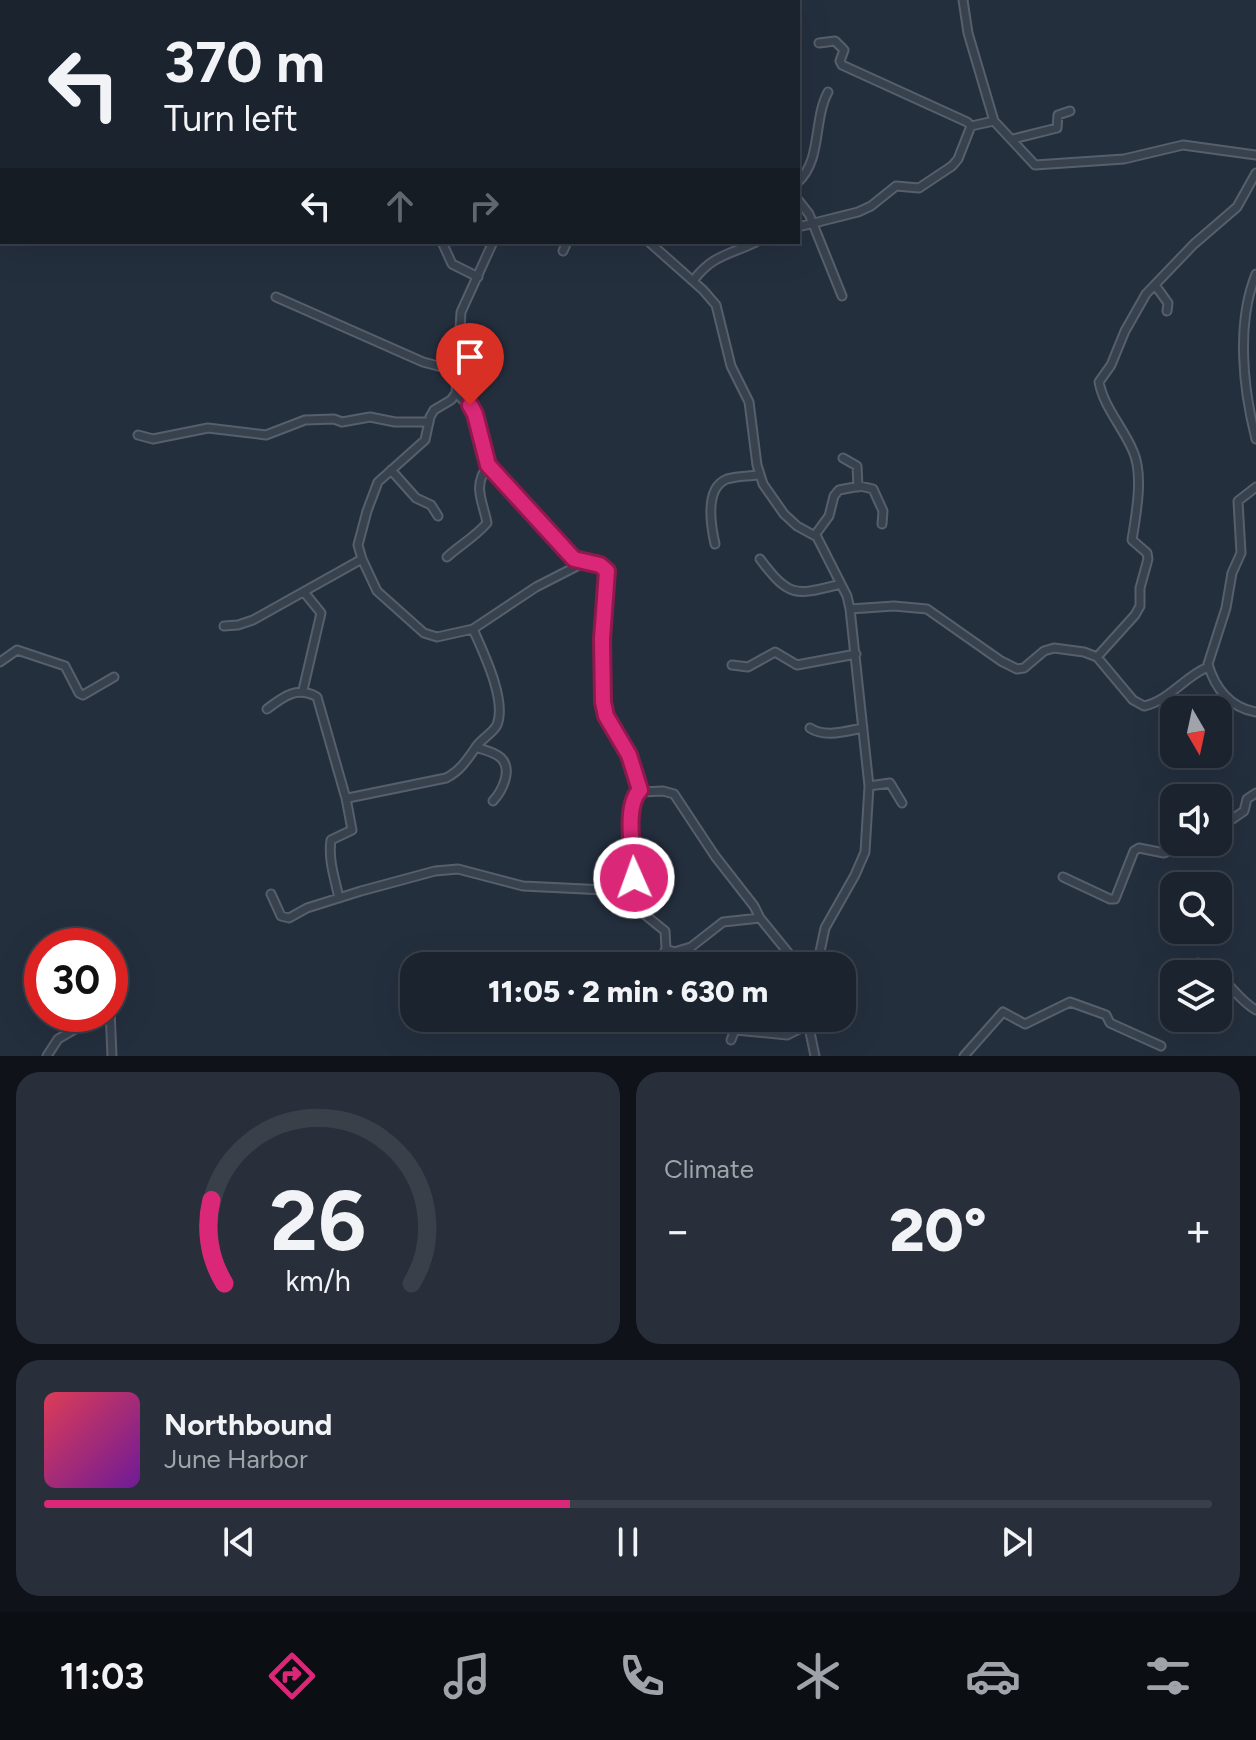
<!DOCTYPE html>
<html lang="en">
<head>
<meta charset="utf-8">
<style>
  :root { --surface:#1b232e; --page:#282f3a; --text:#f1f3f6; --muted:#a0a4aa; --line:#39404a; --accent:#db2777 }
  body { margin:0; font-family:Figtree,sans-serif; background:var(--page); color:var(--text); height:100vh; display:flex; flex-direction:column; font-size:30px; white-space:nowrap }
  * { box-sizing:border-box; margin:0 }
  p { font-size:26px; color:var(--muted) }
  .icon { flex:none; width:44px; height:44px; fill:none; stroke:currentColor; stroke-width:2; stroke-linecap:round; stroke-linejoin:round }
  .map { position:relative; height:1056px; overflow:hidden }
  .sheet { display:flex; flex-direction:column; gap:16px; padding:16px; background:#0f1319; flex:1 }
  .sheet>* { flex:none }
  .banner { position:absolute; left:0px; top:0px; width:800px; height:244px; box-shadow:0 8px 32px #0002,0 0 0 2px var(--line); background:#1b232e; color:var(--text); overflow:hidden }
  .needle { width:52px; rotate:171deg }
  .buttons { position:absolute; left:1160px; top:696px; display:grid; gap:16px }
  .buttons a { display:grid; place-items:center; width:72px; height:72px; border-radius:16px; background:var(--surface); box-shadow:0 8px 32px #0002,0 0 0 2px var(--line); font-size:40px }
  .speed { position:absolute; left:24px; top:928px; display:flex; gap:16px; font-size:40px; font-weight:700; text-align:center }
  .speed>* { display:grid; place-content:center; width:104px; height:104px; border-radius:50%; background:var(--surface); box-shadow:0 8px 32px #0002,0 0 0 2px var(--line); line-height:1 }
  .speed .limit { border:12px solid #d22; background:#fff; color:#111 }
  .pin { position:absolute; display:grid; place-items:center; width:68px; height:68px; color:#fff; margin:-82px -34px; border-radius:50% 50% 50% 0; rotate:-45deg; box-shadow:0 0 8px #0007 }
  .pin .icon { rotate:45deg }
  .me { position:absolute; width:88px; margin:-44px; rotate:358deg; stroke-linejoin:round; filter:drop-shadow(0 0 6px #0008) }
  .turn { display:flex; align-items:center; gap:28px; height:168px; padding:0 32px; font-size:36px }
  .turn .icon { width:104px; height:104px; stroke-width:2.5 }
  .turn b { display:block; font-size:56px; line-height:68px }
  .lanes { display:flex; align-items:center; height:76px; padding:0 32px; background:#0003; justify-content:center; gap:40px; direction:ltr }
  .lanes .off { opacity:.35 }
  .big { font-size:60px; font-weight:800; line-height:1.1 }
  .sheet .tile { flex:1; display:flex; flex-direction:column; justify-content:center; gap:12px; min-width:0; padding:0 28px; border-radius:24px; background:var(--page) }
  .sheet .dial { align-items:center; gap:0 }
  .dial svg { height:208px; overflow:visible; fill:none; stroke:var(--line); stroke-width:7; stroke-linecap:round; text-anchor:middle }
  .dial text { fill:var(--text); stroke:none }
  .song { display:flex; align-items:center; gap:24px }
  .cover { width:96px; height:96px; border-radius:12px; background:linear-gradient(135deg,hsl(350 70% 55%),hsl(280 70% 35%)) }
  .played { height:8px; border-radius:4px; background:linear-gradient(90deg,var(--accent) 45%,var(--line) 45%) }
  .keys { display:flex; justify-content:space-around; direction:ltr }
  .heat { display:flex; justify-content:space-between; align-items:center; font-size:44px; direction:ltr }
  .sheet .tiles { flex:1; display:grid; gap:16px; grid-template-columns:1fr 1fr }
  .tile:last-child { grid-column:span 2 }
  .trip { position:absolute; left:400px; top:952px; width:456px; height:80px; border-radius:24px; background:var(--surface); box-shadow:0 8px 32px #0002,0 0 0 2px var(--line); font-weight:800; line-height:80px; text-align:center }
  .tab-bar { display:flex; height:128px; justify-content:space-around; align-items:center; background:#0b0e12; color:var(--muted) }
  .tab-bar .icon { width:56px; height:56px }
  .tab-bar .selected { color:var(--accent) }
  .tab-bar b { font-size:36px; color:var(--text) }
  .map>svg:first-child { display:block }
</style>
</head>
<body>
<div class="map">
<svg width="1256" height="1056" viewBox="0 0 1256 1056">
  <rect width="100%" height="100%" fill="#242f3e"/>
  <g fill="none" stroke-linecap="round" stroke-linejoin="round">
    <g stroke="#565f6c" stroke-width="11">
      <path id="minor" d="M 3,0 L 3,2
        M 454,0 L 455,2
        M 963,0 L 968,33 L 994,121
        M 312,2 L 312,0
        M 529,2 L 530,0
        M 819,43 L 835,41 L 844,50 L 840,61 L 842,65 L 967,122 L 971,126
        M 1013,139 L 1057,128 L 1058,115 L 1070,111
        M 798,182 C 822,160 813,120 828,92
        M 798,200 L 809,214 L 842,296
        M 798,227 L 858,212 L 871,206 L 896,186 L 919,188 L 952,166 L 958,159 L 971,126 L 994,121 L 1035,165 L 1124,159 L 1183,145 L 1256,155
        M 442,242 L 452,264 L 478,277
        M 649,242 L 703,290 L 716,305 L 731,366 L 749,402 L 757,465 L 763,484 L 784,514 L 797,526 L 817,537 L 847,596 L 850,609 L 869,786 L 865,852 L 855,875 L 825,928 L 817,966
        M 563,251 L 567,242
        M 1256,274 C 1236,323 1243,389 1256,439
        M 693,281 C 712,255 729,255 756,242
        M 1155,285 L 1168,303 L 1167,311
        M 276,297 L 423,362 L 457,371
        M 456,393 L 473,410 L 488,465 L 574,559 L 600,565 L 607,571 L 602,639 L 603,702 L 606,716 L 629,755 L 639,789 L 642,792 L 663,791 L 674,794 L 715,856 L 754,906 L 760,918
        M 138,435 L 153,439 L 208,428 L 266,435 L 305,420 L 334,419 L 342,422 L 370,417 L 395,422 L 428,422
        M 843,458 L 857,466 L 858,487
        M 391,470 L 416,498 L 431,505 L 438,516
        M 1256,487 L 1238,501 L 1241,553 L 1232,573 L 1226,608 L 1208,664 C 1215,689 1231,708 1256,712
        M 815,535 L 829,516 L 834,496 L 839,490 L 860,486 L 873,489 L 883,511 L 882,524
        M 715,544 C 711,526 704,488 727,479 C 736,476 749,476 759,475
        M 447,557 C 460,545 475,537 487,523 C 483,501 472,487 488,465
        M 760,559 C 790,599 796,595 841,584
        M 850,609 L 894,606 L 927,609 L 1001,661 L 1017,669 L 1024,668 L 1044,651 L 1054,648 L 1084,652 L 1097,657 L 1133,700 L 1144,706 C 1169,701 1185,676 1208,667
        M 224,626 L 238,625 L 253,620 L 362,559
        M 473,629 L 536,587 L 583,563
        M 1097,657 L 1135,615 L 1140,606 L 1140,588 L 1148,559 L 1147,553 L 1132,540 C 1136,514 1144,475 1133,451 C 1123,427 1104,408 1099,382 L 1111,365 L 1125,331 L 1146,294 L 1194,244 L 1237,207 L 1256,173
        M 0,662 L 17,650 L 65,666 L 79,693 L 83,695 L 114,677
        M 732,665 L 748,667 L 775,652 L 797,665 L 856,654
        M 303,690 L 321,613 L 304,592
        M 267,709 C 284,696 297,686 317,697 L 345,795 L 348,798 L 446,778 C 460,771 467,760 476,747 C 481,739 492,734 497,725 C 507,700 483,652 473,629 L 437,637 L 424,633 L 377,591 L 362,559 L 358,545 L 367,511 L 378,482 L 425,440 L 430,417 L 434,410 L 451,400 L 456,393 L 461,312 L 493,242
        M 810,728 C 825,738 846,731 863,728
        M 476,747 C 483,750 495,752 501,758 C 513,770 502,791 493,801
        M 869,786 L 890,783 L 902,803
        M 1218,829 L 1244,811 L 1247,799 L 1256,793
        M 1063,877 L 1110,899 L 1115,899 L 1134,851 L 1139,848 L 1164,853 L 1190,842
        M 271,894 L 281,916 L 289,918 L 307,908 L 361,891 L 435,871 L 458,869 L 523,886 L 605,890 L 633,905 L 665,931 L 666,949 L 674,952 L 691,947 L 723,922 L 760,918 L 799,966
        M 339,898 C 335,879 328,860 331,840 L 352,830 L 346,798
        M 633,905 C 639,875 620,810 640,790
        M 656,966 L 666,949
        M 1186,974 L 1190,965 L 1198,963 L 1216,974
        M 1218,975 C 1233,987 1240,1001 1256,1010
        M 110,1009 L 112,1056
        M 659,1018 L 664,1024
        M 807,1018 L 815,1056
        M 731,1040 L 735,1030 L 787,1035 L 807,1025
        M 47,1056 L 58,1039 L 101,1014
        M 964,1056 L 1003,1012 L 1025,1024 L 1070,1002 L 1106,1015 L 1110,1023 L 1161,1046"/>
    </g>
    <use href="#minor" stroke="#38414e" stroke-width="7"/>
  </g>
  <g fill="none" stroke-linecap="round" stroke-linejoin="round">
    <g stroke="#8e194d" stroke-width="20">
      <path id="route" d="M 470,405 L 475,414 L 488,465 L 574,559 L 600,565 L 607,571 L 602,639 L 603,702 L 606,716 L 629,755 L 640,790 C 623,807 634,854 634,878"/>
    </g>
    <use href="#route" stroke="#db2777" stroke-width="14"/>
  </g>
</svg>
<div class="buttons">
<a><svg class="needle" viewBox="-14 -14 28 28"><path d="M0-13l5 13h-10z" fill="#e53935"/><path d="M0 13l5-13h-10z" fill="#a0a4aa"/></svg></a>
<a><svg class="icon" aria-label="sound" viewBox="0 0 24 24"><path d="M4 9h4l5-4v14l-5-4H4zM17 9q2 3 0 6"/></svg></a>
<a><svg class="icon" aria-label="search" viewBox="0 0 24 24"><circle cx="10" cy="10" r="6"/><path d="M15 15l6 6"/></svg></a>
<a><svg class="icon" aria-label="layers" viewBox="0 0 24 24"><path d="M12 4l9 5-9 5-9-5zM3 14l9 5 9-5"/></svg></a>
</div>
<div class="speed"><div class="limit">30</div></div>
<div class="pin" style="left:470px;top:405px;background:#d93025"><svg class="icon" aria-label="arrive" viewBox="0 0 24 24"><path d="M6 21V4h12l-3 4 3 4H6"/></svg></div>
<svg class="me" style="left:634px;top:878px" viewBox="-20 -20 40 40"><circle r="17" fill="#db2777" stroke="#fff" stroke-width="3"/><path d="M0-11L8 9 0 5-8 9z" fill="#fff"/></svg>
<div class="trip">11:05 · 2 min · 630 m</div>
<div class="banner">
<div class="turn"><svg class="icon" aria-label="left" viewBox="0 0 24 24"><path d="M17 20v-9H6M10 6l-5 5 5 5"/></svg><div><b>370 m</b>Turn left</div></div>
<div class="lanes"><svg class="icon" aria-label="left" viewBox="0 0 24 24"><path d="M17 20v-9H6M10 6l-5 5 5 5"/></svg><svg class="icon off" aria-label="ahead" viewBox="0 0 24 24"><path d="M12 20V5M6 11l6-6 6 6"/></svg><svg class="icon off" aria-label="right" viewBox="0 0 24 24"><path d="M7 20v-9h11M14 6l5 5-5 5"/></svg></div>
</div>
</div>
<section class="sheet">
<div class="tiles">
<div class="tile dial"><svg viewBox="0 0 100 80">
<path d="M14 69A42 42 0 1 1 86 69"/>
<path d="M14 69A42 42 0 0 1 9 37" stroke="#db2777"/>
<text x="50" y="56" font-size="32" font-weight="700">26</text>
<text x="50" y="72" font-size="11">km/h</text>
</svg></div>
<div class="tile"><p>Climate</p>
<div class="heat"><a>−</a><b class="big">20°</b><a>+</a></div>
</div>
<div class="tile">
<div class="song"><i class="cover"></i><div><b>Northbound</b><p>June Harbor</p></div></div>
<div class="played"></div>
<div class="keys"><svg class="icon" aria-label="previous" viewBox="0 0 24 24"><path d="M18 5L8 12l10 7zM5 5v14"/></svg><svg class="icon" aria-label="pause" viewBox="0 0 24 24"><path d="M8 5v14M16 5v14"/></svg><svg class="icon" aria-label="next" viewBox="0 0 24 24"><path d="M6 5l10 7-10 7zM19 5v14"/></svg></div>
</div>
</div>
</section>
<nav class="tab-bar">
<b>11:03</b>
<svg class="icon selected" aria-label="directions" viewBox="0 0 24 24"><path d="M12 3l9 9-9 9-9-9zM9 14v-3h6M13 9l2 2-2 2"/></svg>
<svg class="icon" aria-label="music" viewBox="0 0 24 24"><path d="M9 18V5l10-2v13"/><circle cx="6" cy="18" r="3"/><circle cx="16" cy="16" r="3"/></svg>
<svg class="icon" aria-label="phone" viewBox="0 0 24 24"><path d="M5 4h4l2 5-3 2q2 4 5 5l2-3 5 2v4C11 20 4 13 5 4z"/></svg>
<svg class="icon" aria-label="climate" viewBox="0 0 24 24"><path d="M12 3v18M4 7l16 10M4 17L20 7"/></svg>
<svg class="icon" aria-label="car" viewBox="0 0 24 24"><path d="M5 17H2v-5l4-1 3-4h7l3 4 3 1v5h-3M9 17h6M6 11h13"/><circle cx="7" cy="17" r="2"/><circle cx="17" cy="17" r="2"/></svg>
<svg class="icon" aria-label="filters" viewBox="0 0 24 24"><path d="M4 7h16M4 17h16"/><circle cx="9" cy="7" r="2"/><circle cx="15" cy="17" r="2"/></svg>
</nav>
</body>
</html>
